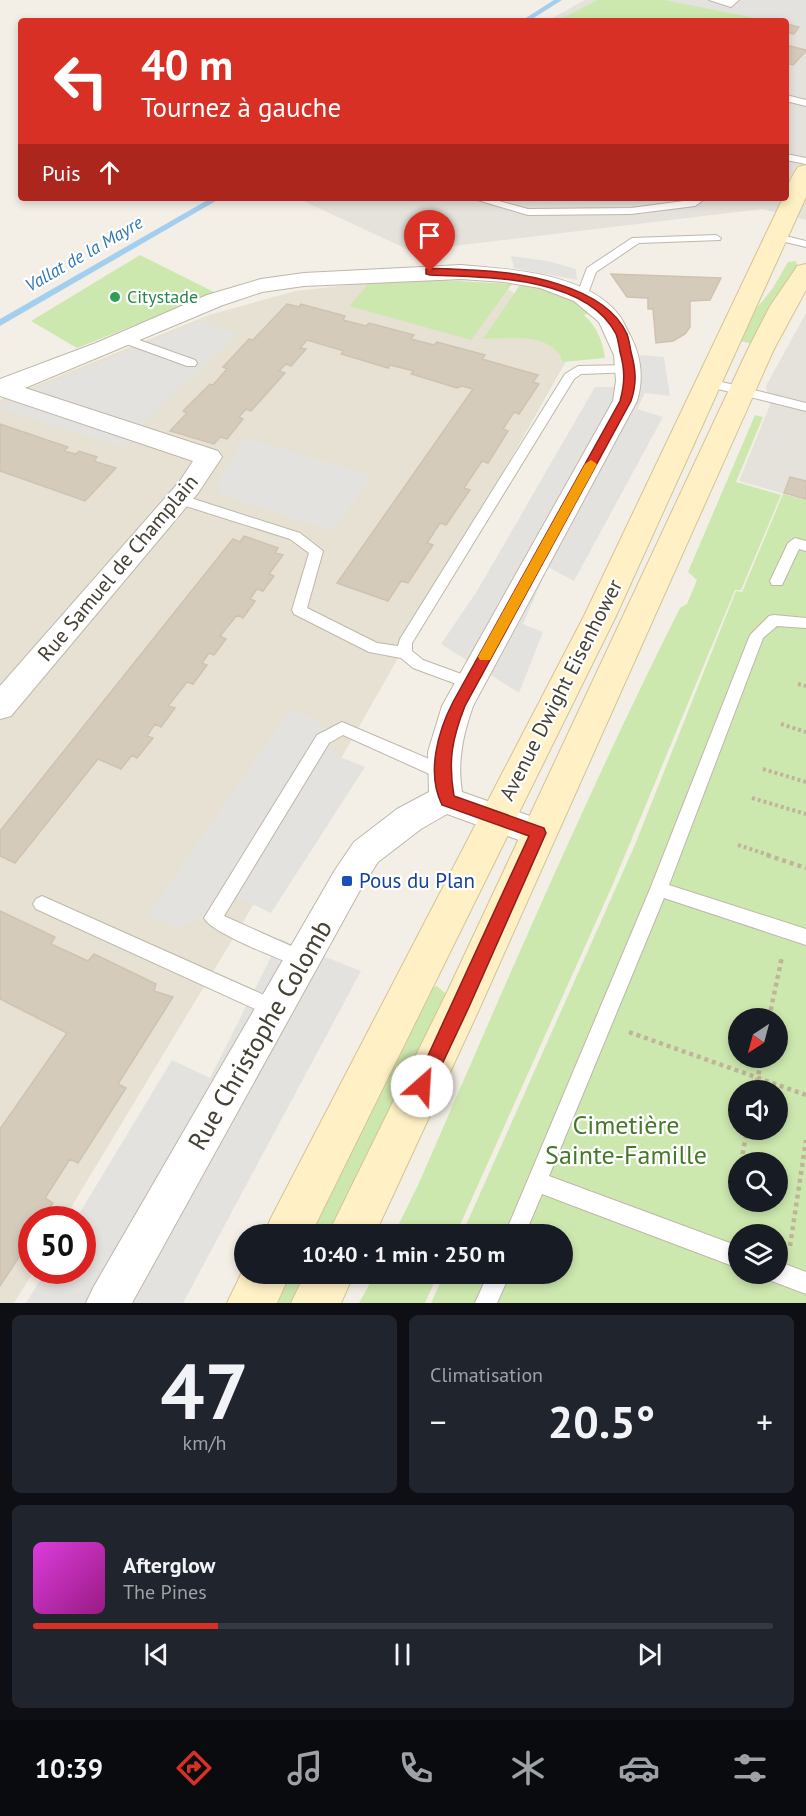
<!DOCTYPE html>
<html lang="fr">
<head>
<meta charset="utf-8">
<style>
  :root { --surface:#171b24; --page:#20242c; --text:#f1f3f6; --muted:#9ea1a6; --line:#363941; --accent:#d93025 }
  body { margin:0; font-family:"PT Sans",sans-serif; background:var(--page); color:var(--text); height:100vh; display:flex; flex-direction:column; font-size:22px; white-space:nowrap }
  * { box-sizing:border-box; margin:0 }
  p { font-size:20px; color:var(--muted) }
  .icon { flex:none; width:33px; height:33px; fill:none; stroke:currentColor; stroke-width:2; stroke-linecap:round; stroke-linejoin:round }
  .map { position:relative; height:1303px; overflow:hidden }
  .details { display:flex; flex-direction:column; gap:12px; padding:12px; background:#0d0f14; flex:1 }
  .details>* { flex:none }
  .guide { position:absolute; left:18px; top:18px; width:771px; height:183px; border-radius:6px; box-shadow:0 3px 9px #0003; background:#d93025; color:#fff; overflow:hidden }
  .needle { width:39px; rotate:216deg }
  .tools { position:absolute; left:728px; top:1008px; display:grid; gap:12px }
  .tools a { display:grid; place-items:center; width:60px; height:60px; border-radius:50%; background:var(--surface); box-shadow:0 3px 9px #0003; font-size:30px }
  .speed { position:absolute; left:18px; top:1206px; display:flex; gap:12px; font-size:30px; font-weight:700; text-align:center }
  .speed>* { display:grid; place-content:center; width:78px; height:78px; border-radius:50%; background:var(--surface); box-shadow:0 3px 9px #0003; line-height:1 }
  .speed .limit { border:9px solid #d22; background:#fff; color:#111 }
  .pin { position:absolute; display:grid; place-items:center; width:51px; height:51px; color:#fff; margin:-62px -26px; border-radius:50% 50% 50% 0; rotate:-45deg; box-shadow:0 0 6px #0007 }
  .pin .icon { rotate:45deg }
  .me { position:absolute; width:66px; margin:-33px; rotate:26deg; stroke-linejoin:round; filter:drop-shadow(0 0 4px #0008) }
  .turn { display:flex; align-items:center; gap:21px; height:126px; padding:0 24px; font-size:27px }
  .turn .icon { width:78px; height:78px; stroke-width:2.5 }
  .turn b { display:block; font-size:42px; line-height:51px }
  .then { display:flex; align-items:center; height:57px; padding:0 24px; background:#0003; gap:12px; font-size:22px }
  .big { font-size:45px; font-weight:700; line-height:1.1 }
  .details .widget { flex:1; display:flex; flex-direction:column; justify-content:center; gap:9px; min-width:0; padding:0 21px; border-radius:9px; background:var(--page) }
  .details .dial { align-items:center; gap:0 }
  .dial b { font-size:78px; line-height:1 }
  .song { display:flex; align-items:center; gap:18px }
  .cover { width:72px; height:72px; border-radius:9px; background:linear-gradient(135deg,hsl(300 70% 55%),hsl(310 70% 35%)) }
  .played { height:6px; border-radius:3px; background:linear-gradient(90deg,var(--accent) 25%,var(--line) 25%) }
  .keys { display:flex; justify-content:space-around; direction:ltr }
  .heat { display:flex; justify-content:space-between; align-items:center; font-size:33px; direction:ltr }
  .details .tiles { flex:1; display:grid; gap:12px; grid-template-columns:1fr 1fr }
  .widget:last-child { grid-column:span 2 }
  .trip { position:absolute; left:234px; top:1224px; width:339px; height:60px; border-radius:30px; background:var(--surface); box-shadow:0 3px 9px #0003; font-weight:700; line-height:60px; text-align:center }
  .menu { display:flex; height:96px; justify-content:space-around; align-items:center; background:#090b0e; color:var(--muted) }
  .menu .icon { width:42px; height:42px }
  .menu .active { color:var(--accent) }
  .menu b { font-size:27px; color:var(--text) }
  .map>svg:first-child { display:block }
</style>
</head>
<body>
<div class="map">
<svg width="806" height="1303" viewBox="0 0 806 1303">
  <rect width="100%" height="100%" fill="#f3efe6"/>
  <path fill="#e7e1d4" d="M 403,279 L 507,289 L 582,333 L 334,771 L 64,1219 L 32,1220 L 32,1270 L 34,1271 L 14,1303 L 0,1303 L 0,400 L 209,315 L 295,291 Z"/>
  <path fill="#e5e1db" d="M 585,0 L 806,0 L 806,220 L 762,209 L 411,251 L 297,198 L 786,198 L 786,21 L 547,21 Z
    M 806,313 L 806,500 L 739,481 L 770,405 L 766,386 Z"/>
  <path fill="#cde8ae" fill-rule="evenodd" d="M 597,0 L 664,0 L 772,21 L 561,19 Z
    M 140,255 L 216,293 L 77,348 L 31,321 Z
    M 796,261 L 798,268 L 753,344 L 739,341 L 746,321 L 773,288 L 788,262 Z
    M 442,280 L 512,284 L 471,340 L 349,306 L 368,284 Z
    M 520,285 C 545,289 571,296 590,313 L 584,315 C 598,328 602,340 605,358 L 563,362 C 552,332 509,338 483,339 Z
    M 755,415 L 763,417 L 736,482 L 781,495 L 741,590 L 735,590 L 613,884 L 456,1234 L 394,1234 L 419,1183 C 503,990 585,797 680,608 L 687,604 L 697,580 L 688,572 Z
    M 783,494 L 806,500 L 806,1303 L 431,1303 L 444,1274 L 562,1274 L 562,1234 L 462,1234 L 634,847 L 736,591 L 742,592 ZM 738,1018 L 777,1018 L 777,1058 L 738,1058 ZM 738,1090 L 777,1090 L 777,1130 L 738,1130 ZM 738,1162 L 777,1162 L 777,1202 L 738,1202 ZM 738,1234 L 777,1234 L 777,1274 L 738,1274 Z
    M 437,986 L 447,995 L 393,1127 L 337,1234 L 302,1234 L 429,989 Z
    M 282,1274 L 317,1274 L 302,1303 L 267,1303 Z
    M 375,1274 L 438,1274 L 425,1303 L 359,1303 Z"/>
  <path fill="#e4e2de" d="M 677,0 L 727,0 L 742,3 L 745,0 L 806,0 L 806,28 L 786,24 L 786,21 L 772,21 L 675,2 Z
    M 511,256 L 548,261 L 576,269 L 577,280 L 514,268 Z
    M 200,321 L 237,334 L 147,420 L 123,447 L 0,408 L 16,397 L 114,358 Z
    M 641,355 L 664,357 L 670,396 L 645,393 L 637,409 L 663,417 L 574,581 L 548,567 L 523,624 L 543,632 L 519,693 L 441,644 L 477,591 L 595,387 L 619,387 Z
    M 245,438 L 372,476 L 333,531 L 220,494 L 219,480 Z
    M 290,710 L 318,721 L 335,755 L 365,767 L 271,913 L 240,898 L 178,928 L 148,915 Z
    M 280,939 L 361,971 L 183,1303 L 26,1303 L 46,1271 L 82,1270 L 82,1220 L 76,1219 L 172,1060 L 210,1078 Z"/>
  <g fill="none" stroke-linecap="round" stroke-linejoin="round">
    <path fill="#a2cff0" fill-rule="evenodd" d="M 554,0 L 562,0 L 529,21 L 521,21 Z
      M 211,198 L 221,198 L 0,326 L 0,319 Z"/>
  </g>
  <path fill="#d5cbbb" stroke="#cfc3af" stroke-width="1.5" d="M 786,24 L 799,27 L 794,34 L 786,32 Z
    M 786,45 L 806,50 L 806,51 L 793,65 L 786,63 Z
    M 611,274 L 721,278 L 710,300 L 690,301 L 690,327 L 685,334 L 673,341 L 656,343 L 653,309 L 648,309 L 648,298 L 627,297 Z
    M 287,304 L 299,307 L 301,304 L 345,316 L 343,320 L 366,326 L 369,323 L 414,335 L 411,339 L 434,345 L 437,342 L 485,355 L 482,359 L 538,375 L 533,382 L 539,384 L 519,414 L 514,412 L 503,429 L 508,431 L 488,463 L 482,461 L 464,488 L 470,490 L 446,525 L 440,523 L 427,543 L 433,545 L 408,583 L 401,581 L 388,601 L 337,583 L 473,389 L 462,386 L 457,388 L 411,374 L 414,371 L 390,365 L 388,368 L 341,354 L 344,351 L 307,340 L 300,348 L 306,349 L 291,366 L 286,364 L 279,371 L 285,373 L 251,411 L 246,409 L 239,417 L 243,419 L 227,439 L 220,437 L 214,444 L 170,431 L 187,413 L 183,411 L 210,384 L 213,385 L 227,369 L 223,367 L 249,339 L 253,340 Z
    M 0,424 L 68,447 L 64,451 L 76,454 L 79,451 L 97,457 L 94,461 L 116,468 L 85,501 L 0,471 Z
    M 790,477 L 806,481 L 806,499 L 784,493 Z
    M 244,536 L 278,548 L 275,553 L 283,555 L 269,574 L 274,576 L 263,591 L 257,589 L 250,599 L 255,601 L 243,618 L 237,615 L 220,636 L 226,639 L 214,655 L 209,653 L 202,663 L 207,665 L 193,684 L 187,682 L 168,706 L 175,708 L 161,727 L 155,724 L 147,736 L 153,738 L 137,758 L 132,755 L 121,769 L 98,759 L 15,863 L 0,856 L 0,831 L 233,539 L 240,542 Z
    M 0,911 L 55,937 L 51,944 L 88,961 L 94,954 L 156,984 L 154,991 L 173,997 L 118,1084 L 126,1088 L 78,1163 L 70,1159 L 45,1198 L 53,1203 L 42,1220 L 32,1220 L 32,1237 L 0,1286 L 0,1129 L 67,1033 L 0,999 Z"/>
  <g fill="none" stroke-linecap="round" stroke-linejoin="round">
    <g stroke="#bfb7a9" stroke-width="2">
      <path id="lane" d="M 709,0 L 739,0 L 731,7 Z
        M 786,95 L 806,100 L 806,106 L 786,101 Z
        M 786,154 L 806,158 L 806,164 L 786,160 Z
        M 471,198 L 488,198 L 528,209 L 631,208 L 706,198 L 695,206 L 631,214 L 528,215 Z
        M 777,234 L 806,241 L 806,247 L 773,239 L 772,237 Z
        M 716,235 L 721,238 L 720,240 L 639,243 L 596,272 L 586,299 L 578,299 L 576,297 L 587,268 L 632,238 Z
        M 125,335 L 195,360 L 197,363 L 195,366 L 187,366 L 121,342 L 119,339 Z
        M 630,365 L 634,366 L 634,372 L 581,374 L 574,379 L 412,643 L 412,651 L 423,660 L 475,679 L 478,683 L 475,687 L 470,689 L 413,668 L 401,658 L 369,652 L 294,614 L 292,610 L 309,553 L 290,539 L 173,502 L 171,499 L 178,494 L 300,533 L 323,551 L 307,608 L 377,643 L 398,646 L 400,639 L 565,374 L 578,366 Z
        M 710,379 L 806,403 L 806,411 L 706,386 L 704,383 L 706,380 Z
        M 795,538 L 806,541 L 806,551 L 799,549 L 782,585 L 772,585 L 770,581 L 788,543 Z
        M 774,615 L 806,618 L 806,628 L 777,626 L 763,638 L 669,885 L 806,929 L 806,945 L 664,898 L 549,1176 L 738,1246 L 738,1268 L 542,1194 L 525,1234 L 505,1234 L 650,889 L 750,635 L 769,616 Z
        M 342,722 L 448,767 L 450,772 L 448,777 L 442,779 L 436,777 L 343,735 L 329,743 L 224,916 L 309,954 L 312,960 L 309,966 L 303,968 C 284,961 211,933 204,918 L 317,735 Z
        M 42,896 L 282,1003 L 284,1009 L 282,1015 L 275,1018 L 268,1015 L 36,909 L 33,904 L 36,899 Z
        M 777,1261 L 806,1272 L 806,1294 L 769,1280 L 767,1274 L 777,1274 Z
        M 488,1274 L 510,1274 L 497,1303 L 475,1303 Z"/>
    </g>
    <g stroke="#bfb7a9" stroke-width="2">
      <path id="street" d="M 461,265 C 509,269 586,273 619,315 C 623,320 626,328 630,335 C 641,356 644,378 637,401 L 473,706 C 463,735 457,761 462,792 L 550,823 L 555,833 L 550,843 L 538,847 L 447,814 L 421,829 L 378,862 L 359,892 L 132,1303 L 86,1303 L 93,1288 L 335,870 L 354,842 L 397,809 L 429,792 L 428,752 L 442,706 L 613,401 L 616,381 L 614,355 L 599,322 L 574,301 L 540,288 L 504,282 L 461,279 L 304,286 L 262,292 L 223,305 L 25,388 L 218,451 L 222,457 L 198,493 L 11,716 L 0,719 L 0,686 L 180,481 L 193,461 L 0,396 L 0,379 L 96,343 L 207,295 L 261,279 L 304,273 Z"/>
    </g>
    <g stroke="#d3c496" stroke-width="2">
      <path id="secondary" d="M 806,165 L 806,197 L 616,616 L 311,1234 L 264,1234 L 271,1218 L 584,616 L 783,198 L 786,198 C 786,187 792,176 798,167 Z
        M 806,264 L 806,290 L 774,349 L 477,1014 L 375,1234 L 328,1234 L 449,988 L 748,349 L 770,306 L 794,271 L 797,266 Z
        M 244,1268 L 244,1274 L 290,1274 L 277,1303 L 227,1303 Z
        M 305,1274 L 354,1274 L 341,1303 L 291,1303 Z"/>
    </g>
    <path stroke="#c0b39a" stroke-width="4" stroke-dasharray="3 3" stroke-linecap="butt" d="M 798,684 L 806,686
      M 781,724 L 806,732
      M 763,769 L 806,782
      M 752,798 L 806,814
      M 738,845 L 772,856"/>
    <path stroke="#c0b39a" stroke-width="4.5" stroke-dasharray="4 4" stroke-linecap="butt" d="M 767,855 L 806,868
      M 769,1018 L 782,957
      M 629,1032 L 806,1095
      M 755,1090 L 762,1058
      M 741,1162 L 747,1130
      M 734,1196 L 738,1176
      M 790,1246 L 806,1140"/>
    <use href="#lane" fill="#fff" fill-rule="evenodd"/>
    <use href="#street" fill="#fff" fill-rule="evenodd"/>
    <use href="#secondary" fill="#fff1c5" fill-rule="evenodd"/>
  </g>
  <path fill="#d93025" stroke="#8d1f18" stroke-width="1.5" d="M 426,269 C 441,267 458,270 472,270 C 520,272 605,285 627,334 C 629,340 630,346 631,352 C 636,370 637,383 631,401 L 465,706 C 452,739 448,761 454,796 L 544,828 L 546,833 L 469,1007 L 429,1092 L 422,1095 L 416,1092 L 414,1086 L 529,836 L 442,805 C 426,773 438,731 453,702 L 620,401 C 625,383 625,370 620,352 C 619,346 618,339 616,334 C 586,276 485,277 430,275 L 426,274 Z"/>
  <path fill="#f59e0b" d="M 591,460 L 597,464 L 490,660 L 480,660 L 478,657 L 480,653 L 585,464 Z"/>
  <circle fill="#2e9e5b" stroke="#fff" stroke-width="2" cx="115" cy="297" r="6"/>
  <rect fill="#1a4fb4" stroke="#fff" stroke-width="2" x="341" y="875" width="12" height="12" rx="3"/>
  <g text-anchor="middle" stroke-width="4.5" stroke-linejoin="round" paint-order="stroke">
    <g font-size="18" font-style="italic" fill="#2e78b2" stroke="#fff">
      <text transform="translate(84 254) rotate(-30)" y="6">Vallat de la Mayre</text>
    </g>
    <g font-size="18" fill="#27864d" stroke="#fff" text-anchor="start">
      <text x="127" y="303">Citystade</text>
    </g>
    <g font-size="21" fill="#464035" stroke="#fff">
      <text transform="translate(118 568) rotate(-50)" y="7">Rue Samuel de Champlain</text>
      <text transform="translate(561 690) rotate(-63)" y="7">Avenue Dwight Eisenhower</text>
    </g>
    <g font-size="21" fill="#164399" stroke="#fff" text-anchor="start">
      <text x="359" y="888">Pous du Plan</text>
    </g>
    <g font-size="26" fill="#464035" stroke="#fff">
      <text transform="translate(260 1035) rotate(-60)" y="9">Rue Christophe Colomb</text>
    </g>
    <g font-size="26" fill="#457828" stroke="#fff">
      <text x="626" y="1134">Cimetière<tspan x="626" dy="30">Sainte-Famille</tspan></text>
    </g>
  </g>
</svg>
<div class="tools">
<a><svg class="needle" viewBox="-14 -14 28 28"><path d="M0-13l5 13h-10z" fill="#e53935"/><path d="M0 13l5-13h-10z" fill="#9ea1a6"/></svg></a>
<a><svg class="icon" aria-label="sound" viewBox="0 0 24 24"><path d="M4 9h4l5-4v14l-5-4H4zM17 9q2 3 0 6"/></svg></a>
<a><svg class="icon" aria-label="search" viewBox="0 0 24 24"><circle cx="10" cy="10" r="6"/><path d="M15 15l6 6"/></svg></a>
<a><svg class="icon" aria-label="layers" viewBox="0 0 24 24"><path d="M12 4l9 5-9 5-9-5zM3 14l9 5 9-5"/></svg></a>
</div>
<div class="speed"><div class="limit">50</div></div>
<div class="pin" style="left:430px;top:272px;background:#d93025"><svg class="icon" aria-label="arrive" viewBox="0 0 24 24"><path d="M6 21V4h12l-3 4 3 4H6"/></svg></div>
<svg class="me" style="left:422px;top:1086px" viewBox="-20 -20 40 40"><circle r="19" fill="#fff"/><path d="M0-13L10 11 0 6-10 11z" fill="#d93025"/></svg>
<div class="trip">10:40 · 1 min · 250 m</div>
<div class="guide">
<div class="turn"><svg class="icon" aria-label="left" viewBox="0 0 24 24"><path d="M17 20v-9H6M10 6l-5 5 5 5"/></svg><div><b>40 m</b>Tournez à gauche</div></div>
<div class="then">Puis<svg class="icon" aria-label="ahead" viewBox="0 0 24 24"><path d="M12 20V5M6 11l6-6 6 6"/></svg></div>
</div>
</div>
<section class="details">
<div class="tiles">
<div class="widget dial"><b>47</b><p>km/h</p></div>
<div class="widget"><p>Climatisation</p>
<div class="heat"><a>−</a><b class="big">20.5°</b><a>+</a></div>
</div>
<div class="widget">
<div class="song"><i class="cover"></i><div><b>Afterglow</b><p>The Pines</p></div></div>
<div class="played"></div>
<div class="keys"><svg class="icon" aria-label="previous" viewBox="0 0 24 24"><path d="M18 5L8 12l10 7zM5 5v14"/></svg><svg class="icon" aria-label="pause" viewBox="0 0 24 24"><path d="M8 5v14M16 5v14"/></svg><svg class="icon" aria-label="next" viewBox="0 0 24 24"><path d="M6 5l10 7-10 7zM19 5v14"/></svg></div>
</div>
</div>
</section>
<nav class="menu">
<b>10:39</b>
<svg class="icon active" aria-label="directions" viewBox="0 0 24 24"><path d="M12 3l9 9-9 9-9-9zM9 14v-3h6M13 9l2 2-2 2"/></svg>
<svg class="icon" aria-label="music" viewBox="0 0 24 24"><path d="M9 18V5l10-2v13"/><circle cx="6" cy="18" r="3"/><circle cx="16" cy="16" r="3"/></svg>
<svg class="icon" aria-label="phone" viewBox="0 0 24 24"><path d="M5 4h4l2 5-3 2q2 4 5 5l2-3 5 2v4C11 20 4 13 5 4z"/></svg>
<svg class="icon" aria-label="climate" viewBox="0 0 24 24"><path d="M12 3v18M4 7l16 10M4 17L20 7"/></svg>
<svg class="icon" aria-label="car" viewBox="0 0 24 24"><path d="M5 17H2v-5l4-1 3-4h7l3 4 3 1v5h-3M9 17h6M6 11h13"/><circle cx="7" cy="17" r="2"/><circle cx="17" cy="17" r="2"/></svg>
<svg class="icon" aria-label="filters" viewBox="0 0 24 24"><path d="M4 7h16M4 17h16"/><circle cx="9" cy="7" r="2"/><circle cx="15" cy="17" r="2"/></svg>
</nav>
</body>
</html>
